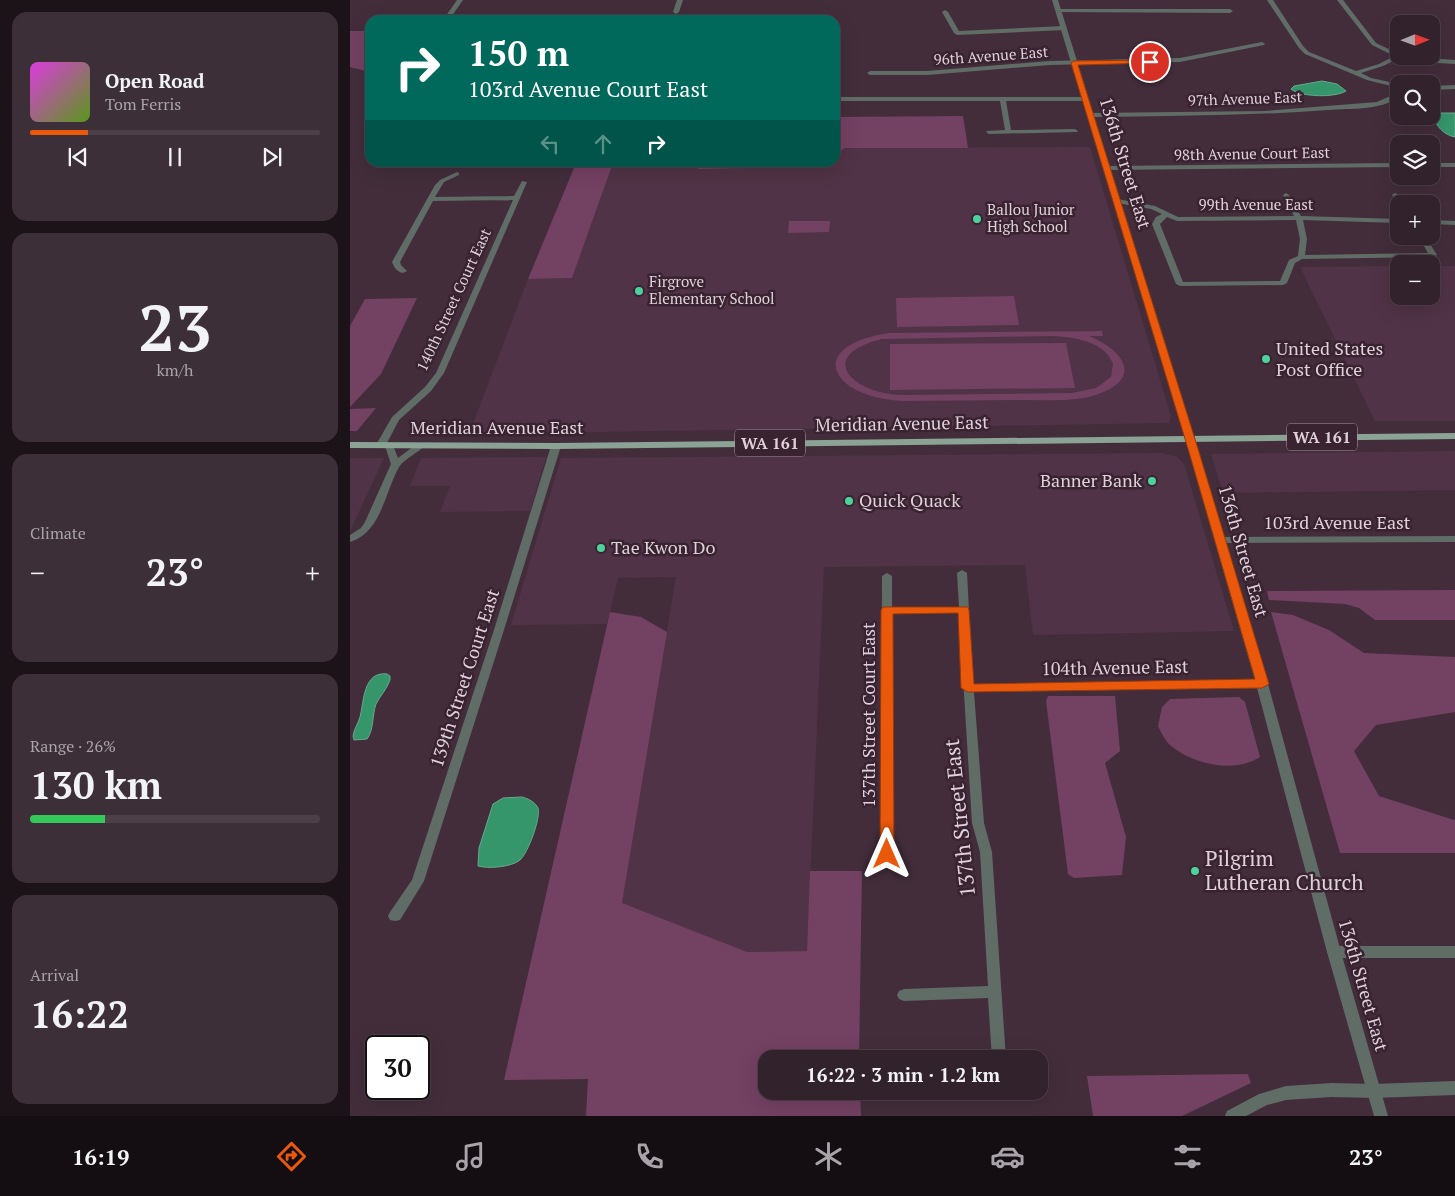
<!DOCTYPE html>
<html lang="en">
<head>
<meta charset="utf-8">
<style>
  :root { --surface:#32222c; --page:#3d2f38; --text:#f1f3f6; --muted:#a8a4a9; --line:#4d3f48; --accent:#ea580c }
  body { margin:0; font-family:"PT Serif",serif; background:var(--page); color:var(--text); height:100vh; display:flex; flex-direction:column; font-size:19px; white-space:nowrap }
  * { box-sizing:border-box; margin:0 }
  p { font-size:16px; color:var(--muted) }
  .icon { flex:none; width:28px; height:28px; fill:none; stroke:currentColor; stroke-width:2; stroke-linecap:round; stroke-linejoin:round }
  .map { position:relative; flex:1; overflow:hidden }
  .details { display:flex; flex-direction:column; gap:12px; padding:12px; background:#1c1318; width:350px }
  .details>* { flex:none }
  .hud { position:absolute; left:15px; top:15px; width:475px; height:152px; border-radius:15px; box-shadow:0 5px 20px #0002,0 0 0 1px var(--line); background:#00695c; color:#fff; overflow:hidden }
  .needle { width:32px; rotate:89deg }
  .buttons { position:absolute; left:1040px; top:15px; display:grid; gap:10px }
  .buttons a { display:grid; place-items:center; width:50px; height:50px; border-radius:10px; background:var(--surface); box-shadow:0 5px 20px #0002,0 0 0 1px var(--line); font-size:25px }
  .speed { position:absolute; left:15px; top:1035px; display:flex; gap:10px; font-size:25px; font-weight:700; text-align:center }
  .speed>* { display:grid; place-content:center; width:65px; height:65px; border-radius:50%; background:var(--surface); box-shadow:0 5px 20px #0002,0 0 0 1px var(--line); line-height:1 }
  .speed .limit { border:2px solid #111; border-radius:8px; background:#fff; color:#111 }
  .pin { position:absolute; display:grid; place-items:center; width:42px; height:42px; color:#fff; margin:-21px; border:2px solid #fff; border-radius:50%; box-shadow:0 1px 5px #0007 }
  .me { position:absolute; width:55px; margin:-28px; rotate:0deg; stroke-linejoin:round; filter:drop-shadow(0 0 4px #0008) }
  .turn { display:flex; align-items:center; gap:18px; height:105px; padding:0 20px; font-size:22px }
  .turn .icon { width:65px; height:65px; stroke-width:2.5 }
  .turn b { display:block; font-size:35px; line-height:42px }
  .lanes { display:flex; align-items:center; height:48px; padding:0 20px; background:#0003; justify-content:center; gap:25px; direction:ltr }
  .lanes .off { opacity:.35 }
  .big { font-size:38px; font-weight:700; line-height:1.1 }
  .details .tile { flex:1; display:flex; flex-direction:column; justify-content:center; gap:8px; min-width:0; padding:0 18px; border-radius:15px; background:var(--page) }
  .details .dial { align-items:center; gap:0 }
  .dial b { font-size:65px; line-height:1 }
  .song { display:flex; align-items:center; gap:15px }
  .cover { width:60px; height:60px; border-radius:8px; background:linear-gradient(135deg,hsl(300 70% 55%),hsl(90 70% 35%)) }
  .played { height:5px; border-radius:2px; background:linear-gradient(90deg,var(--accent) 20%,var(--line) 20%) }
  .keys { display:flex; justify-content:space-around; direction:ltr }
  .heat { display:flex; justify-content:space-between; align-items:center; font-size:28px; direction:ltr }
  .charge { height:8px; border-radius:4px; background:linear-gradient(90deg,#34c759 26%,var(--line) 0) }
  .trip { position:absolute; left:408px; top:1050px; width:290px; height:50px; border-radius:15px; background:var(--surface); box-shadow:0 5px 20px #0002,0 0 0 1px var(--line); font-weight:700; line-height:50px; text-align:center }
  .menu { display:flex; height:80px; justify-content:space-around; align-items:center; background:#140e12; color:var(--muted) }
  .menu .icon { width:35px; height:35px }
  .menu .selected { color:var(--accent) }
  .menu b { font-size:22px; color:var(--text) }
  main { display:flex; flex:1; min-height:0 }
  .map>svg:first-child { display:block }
</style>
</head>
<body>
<main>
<section class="details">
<div class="tile">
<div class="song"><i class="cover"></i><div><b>Open Road</b><p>Tom Ferris</p></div></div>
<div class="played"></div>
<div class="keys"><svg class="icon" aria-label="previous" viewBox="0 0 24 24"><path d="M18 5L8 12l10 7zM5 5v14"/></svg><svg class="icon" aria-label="pause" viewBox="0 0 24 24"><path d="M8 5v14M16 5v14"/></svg><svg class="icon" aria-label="next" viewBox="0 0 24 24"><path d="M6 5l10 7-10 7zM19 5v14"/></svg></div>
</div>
<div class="tile dial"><b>23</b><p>km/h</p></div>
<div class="tile"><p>Climate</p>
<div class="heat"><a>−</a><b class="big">23°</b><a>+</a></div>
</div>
<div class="tile"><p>Range · 26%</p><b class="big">130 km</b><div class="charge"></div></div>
<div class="tile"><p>Arrival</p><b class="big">16:22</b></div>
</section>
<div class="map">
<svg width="1105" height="1116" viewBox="0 0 1105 1116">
  <rect width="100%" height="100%" fill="#432d3b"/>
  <path fill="#503346" d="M 740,147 L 821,416 L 819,423 L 119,434 L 178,279 L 222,278 L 263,163 L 350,163 L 349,169 L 462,167 L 470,163 L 485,162 L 485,154 L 495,148 Z
    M 1049,266 L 1049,296 L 1081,296 L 1081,266 L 1105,266 L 1105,421 L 1025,421 L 950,267 Z
    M 1105,451 L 1105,490 L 873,493 L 861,454 Z
    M 813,453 L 827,457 L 834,464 L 884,631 L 683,635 L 675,565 L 474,567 L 457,951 L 263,954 L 326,577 L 268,578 L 257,624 L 161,625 L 211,458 Z
    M 196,457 L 180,511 L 90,512 L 100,486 L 60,486 L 71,458 Z
    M 0,458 L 34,458 L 0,531 Z"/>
  <path fill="#734162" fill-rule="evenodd" d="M 0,31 L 20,31 L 20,72 L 0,67 Z
    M 613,116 L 618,148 L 495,148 L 485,154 L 485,117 Z
    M 226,163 L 263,163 L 222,278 L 178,279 Z
    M 350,163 L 350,162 L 470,163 L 462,167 L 348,169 Z
    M 439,221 L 480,221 L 479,232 L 438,233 Z
    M 664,296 L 669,325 L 547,327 L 546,298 Z
    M 67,298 L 31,374 L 0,407 L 0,326 L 15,299 Z
    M 752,331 L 753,336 L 739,336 C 774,350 794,379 746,395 C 724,402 698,400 675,400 C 634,400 594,401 553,401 C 479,398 454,345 540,333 ZM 702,336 C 723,337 755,341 763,364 L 761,377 L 746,388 L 722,393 L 553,395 C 502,394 464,356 532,339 Z
    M 716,343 L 725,388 L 540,390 L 540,344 Z
    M 26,408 L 7,431 L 0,431 L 0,409 Z
    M 1105,590 L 1105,620 L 1025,620 L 1009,608 L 995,604 L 919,600 L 917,591 Z
    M 260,612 L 291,617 L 317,632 L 272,903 L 397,952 L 457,951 L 460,871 L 512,871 L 509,1059 L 416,1059 L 416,1091 L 510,1091 L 511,1116 L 236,1116 L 238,1079 L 154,1080 Z
    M 921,612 L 943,615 L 979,630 L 1014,653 L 1105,657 L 1105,712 L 1026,725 L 1004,751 L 1029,796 L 1104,820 L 1105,819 L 1105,853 L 990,853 Z
    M 698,696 L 765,696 L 770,751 L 755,763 L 776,837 L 772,875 L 724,878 L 718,874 L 696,701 Z
    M 889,697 L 895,702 L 910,757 C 884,774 842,764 820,745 C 815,741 811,732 808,726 L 812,707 L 820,699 Z
    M 898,1074 L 901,1083 L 832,1116 L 743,1116 L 737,1076 Z"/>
  <path fill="#35966c" stroke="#68a88d" d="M 972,81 L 987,84 L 996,91 C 985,98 950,97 941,89 L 944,86 Z
    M 1088,113 L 1105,113 L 1105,137 C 1094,135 1085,126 1083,114 Z
    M 37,674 L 40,676 L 40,680 C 37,689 30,696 26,704 C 22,715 24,730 17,739 L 4,740 L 3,736 C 4,729 8,724 10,717 C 14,702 13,671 37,674 Z
    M 172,797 C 179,799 185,802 188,808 C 191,818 178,853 170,860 C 162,867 138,869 128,866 L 129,848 L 143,804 L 153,798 Z"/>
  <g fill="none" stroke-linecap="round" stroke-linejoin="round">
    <path fill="#606c66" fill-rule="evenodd" d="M 107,0 L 113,0 L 99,20 L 93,20 Z
      M 327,0 L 333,0 L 329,12 L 326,14 L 323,12 Z
      M 917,0 L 923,0 L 953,46 L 959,52 L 1006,71 L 1029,64 L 1044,56 L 1022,45 L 987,0 L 993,0 L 1026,43 L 1049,54 L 1049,56 L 1105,60 L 1105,64 L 1070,62 L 1050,58 L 1033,66 L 1011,73 L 1021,78 L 1049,84 L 1049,88 L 1017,80 L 955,54 L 949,48 Z
      M 709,9 L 880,9 L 883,11 L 880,13 L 707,12 L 707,10 Z
      M 595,10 L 598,12 L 609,31 L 714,26 L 717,28 L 714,30 L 607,35 L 604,33 L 592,12 Z
      M 912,42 L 915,44 L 914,45 L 830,62 L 700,65 L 577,75 L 520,75 L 517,73 L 520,71 L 577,71 L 700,61 L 830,58 Z
      M 1105,85 L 1105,89 L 1081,90 L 1081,86 Z
      M 1049,92 L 1049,97 C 1030,111 1000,108 978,110 C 899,116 819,116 740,117 L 737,115 L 740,113 L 915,111 L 1027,102 Z
      M 485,97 L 735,97 L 738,99 L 735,101 L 656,101 L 661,130 L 725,129 L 728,131 L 727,132 L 639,134 L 636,132 L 637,131 L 655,130 L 650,101 L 485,101 Z
      M 1049,163 L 1049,167 L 757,170 L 754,168 L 757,166 Z
      M 1081,163 L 1105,163 L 1105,167 L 1081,167 Z
      M 107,172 L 109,173 L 109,175 L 94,182 L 85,197 L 164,196 L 172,181 L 177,182 L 94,373 L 81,391 L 49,420 L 37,443 L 42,443 L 48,458 L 68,443 L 74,443 L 76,445 C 68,453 55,458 49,467 C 35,492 31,533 0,542 L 0,535 L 11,528 L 15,522 L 41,464 L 35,446 L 31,448 L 26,445 L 42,417 L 75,387 L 86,373 L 163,200 L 83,201 L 50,262 L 51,265 L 57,271 L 53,273 C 47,272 44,267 42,262 L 85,185 L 90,180 Z
      M 936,193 L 939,195 L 951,216 L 1049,219 L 1049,223 L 953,220 L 957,239 L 955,255 L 1078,253 L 1068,236 L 1075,236 L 1087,255 L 1083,257 L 952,259 L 945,263 L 937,283 L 933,285 L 830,286 L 826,284 L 802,224 L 806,217 L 812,214 L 801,209 L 767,203 L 764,201 L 767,199 L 805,206 L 828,217 L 944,216 L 933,195 ZM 817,217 L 827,221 L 946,220 L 950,239 L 948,256 L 939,260 L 930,281 L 833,282 L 810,224 Z
      M 1045,193 L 1047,194 L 1054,204 L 1049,204 L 1049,205 L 1042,195 Z
      M 1081,220 L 1105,221 L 1105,225 L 1081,224 Z
      M 206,443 L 211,446 L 153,633 L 74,881 L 50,920 L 45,921 L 40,920 L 38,916 L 40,912 L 62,880 L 143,633 L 201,446 Z
      M 1105,536 L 1105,542 L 870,543 L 865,540 L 870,537 Z
      M 612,570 L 617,573 L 623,684 L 912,680 L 916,681 L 918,684 L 916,687 L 912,688 L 624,692 L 634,823 L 642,852 L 656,1059 L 642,1059 L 638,998 L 554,1001 L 549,999 L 547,995 L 549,991 L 554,989 L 638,986 L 630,852 L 622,823 L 609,613 L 542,613 L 543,854 L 541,857 L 537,859 L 533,857 L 531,854 L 532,576 L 537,573 L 542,576 L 542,607 L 609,607 L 607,573 Z
      M 984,946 L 1105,946 L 1105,958 L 984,958 L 979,956 L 977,952 L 979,948 Z
      M 1105,1081 L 1105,1095 L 1024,1098 L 982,1097 L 936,1100 L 917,1105 L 896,1116 L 875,1116 L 877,1111 L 909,1094 L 936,1086 L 982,1083 L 1024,1084 Z"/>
    <path fill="#606c66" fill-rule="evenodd" d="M 702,0 L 708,0 L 849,452 L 918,684 L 991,952 L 1038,1116 L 1024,1116 L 977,952 L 906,684 L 839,452 Z"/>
    <path fill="#8aa395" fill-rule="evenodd" d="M 1105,433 L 1105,439 L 206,449 L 0,448 L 0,442 L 206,443 Z"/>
  </g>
  <path fill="#ea580c" stroke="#983908" d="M 800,60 L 802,60 L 802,63 L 728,65 L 849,452 L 919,684 L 912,688 L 618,692 L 611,688 L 608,613 L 543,614 L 544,854 L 542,858 L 537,860 L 532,858 L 530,854 L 531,610 L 533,607 L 618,607 L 619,610 L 624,684 L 905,679 L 839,452 L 721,63 L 724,61 Z"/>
  <g fill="#4dd39a" stroke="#392331" stroke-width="2">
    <circle cx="627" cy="219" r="5"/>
    <circle cx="289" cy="291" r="5"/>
    <circle cx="916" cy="359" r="5"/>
    <circle cx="802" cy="481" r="5"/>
    <circle cx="499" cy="501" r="5"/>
    <circle cx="251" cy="548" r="5"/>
    <circle cx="845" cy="871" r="5"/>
  </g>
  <g text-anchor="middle" stroke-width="5" stroke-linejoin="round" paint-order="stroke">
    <g font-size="15" fill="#dfd1d9" stroke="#392331">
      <text transform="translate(641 56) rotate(-4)" y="5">96th Avenue East</text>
      <text transform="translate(895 99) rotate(-2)" y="5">97th Avenue East</text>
      <text transform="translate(902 154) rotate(-1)" y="5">98th Avenue Court East</text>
      <text x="906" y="210">99th Avenue East</text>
      <text transform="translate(104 300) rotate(-65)" y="5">140th Street Court East</text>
    </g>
    <g font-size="15" fill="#dfd1d9" stroke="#392331" text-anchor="start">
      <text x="637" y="215">Ballou Junior<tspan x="637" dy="17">High School</tspan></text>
      <text x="299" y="287">Firgrove<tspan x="299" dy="17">Elementary School</tspan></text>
    </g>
    <g fill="#392331" stroke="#ad9da7" stroke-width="1">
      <rect x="937" y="423.5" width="70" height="27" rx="4"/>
      <rect x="385" y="429.5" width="70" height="27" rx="4"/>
    </g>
    <g font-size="16" font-weight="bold" fill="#dfd1d9">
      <text x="972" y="443">WA 161</text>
      <text x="420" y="449">WA 161</text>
    </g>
    <g font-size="18" fill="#dfd1d9" stroke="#392331">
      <text transform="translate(775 163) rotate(73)" y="6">136th Street East</text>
      <text transform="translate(552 424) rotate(-1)" y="6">Meridian Avenue East</text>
      <text x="147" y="434">Meridian Avenue East</text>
      <text x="987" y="529">103rd Avenue East</text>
      <text transform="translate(893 551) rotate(74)" y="6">136th Street East</text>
      <text transform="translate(765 668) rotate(-1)" y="6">104th Avenue East</text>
      <text transform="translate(115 678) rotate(-72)" y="6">139th Street Court East</text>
      <text transform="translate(519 715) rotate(-90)" y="6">137th Street Court East</text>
      <text transform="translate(1013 985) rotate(74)" y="6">136th Street East</text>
    </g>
    <g font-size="18" fill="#dfd1d9" stroke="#392331" text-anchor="start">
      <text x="926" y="355">United States<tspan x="926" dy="21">Post Office</tspan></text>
      <text x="792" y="487" text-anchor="end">Banner Bank</text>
      <text x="509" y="507">Quick Quack</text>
      <text x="261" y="554">Tae Kwon Do</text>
    </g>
    <g font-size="21" fill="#dfd1d9" stroke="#392331">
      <text transform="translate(610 818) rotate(-96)" y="7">137th Street East</text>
    </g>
    <g font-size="21" fill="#dfd1d9" stroke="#392331" text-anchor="start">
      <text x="855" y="866">Pilgrim<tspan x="855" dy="24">Lutheran Church</tspan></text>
    </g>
  </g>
</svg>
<div class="buttons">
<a><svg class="needle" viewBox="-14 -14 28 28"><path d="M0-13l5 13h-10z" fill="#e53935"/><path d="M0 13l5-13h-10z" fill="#a8a4a9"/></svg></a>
<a><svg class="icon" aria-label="search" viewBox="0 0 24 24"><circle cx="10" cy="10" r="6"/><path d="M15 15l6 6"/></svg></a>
<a><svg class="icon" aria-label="layers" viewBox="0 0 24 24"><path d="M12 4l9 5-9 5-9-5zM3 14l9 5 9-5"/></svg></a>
<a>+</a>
<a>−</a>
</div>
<div class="speed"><div class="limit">30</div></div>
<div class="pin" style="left:800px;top:62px;background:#d93025"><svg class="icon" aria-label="arrive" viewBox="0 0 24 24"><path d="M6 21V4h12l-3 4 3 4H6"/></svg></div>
<svg class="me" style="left:537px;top:854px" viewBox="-20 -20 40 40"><path d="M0-17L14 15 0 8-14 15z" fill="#ea580c" stroke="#fff" stroke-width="4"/></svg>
<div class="trip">16:22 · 3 min · 1.2 km</div>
<div class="hud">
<div class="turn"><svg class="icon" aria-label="right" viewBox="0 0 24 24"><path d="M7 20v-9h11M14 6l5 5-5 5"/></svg><div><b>150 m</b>103rd Avenue Court East</div></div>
<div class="lanes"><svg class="icon off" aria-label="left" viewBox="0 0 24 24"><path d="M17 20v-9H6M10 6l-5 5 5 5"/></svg><svg class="icon off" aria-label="ahead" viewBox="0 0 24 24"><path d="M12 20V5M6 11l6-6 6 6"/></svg><svg class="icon" aria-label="right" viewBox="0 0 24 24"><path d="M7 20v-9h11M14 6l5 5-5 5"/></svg></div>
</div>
</div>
</main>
<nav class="menu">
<b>16:19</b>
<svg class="icon selected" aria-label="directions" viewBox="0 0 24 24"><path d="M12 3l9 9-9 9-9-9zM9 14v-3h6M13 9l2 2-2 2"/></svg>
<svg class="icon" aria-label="music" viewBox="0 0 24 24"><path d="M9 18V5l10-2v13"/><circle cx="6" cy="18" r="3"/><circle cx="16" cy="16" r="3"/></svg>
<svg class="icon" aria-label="phone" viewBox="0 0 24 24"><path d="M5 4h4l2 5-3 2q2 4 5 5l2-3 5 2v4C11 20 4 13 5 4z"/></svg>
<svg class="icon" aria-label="climate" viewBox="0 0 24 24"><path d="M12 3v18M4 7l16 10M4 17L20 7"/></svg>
<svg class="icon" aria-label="car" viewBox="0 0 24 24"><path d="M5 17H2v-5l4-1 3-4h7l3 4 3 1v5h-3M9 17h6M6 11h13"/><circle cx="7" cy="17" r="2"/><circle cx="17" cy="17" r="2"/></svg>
<svg class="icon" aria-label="filters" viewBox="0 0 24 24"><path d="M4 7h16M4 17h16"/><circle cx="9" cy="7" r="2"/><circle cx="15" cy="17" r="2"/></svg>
<b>23°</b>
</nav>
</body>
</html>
